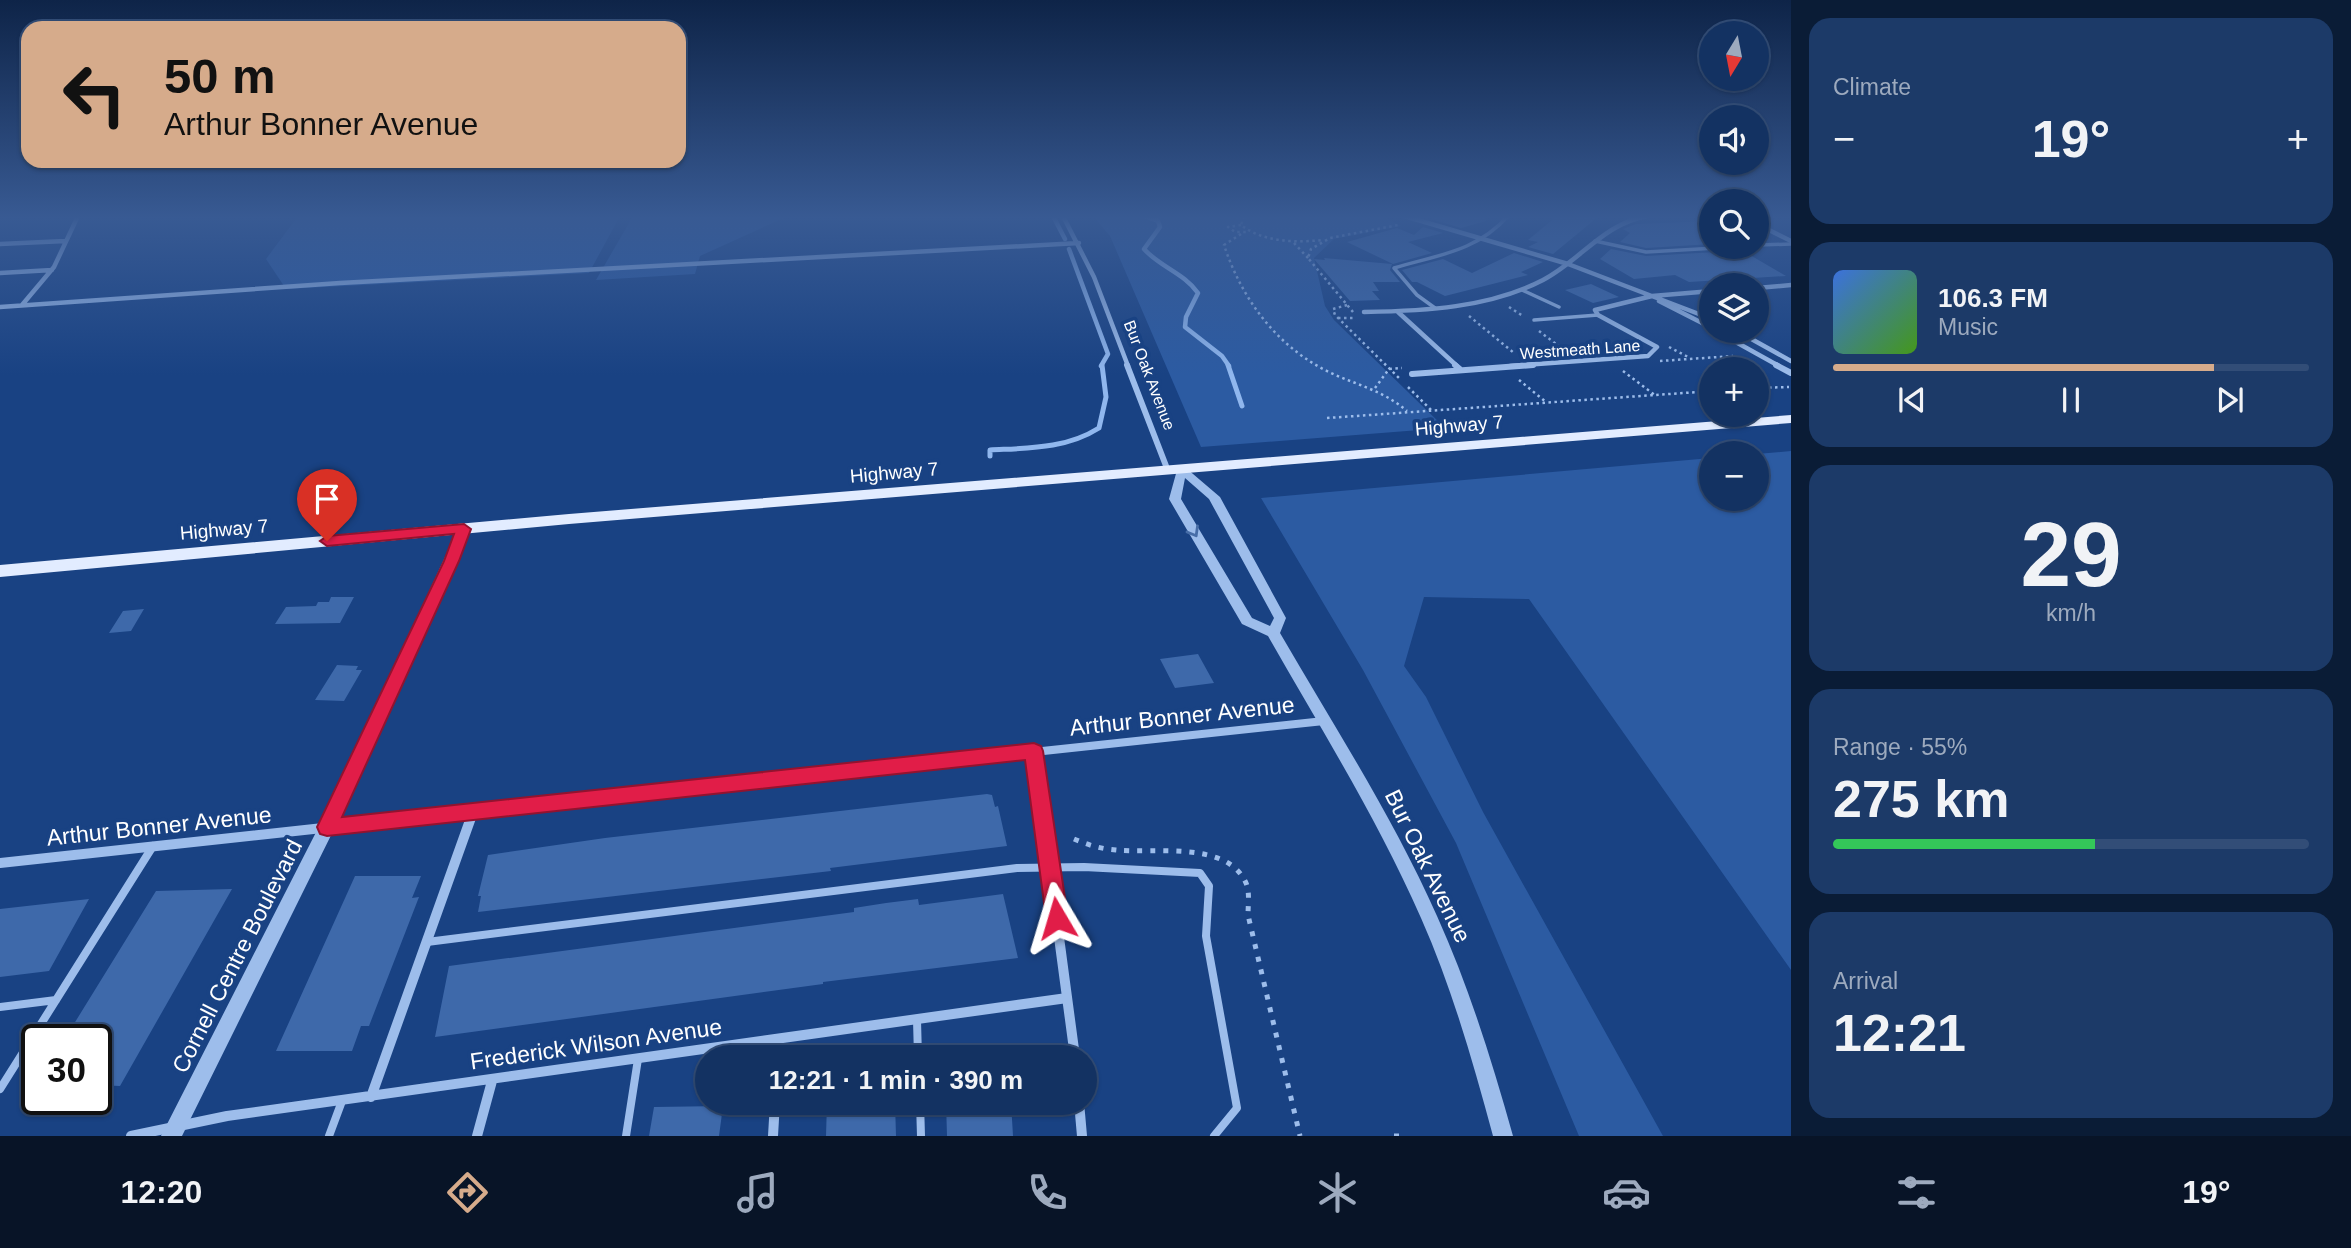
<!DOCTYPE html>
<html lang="en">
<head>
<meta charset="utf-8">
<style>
  :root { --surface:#133262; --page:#1c3a68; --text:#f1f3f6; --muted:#9daabe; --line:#324d77; --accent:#d6ab8b }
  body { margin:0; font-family:Arial,sans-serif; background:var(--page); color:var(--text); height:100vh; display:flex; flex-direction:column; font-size:26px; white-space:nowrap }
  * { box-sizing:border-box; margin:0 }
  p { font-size:23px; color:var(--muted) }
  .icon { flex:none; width:38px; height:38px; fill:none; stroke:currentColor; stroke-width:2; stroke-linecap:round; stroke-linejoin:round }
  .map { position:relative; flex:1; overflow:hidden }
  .panel { display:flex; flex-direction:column; gap:18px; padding:18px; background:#0a1c36; width:560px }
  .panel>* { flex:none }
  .guide { position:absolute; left:21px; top:21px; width:665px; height:147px; border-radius:21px; box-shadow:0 2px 5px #0004,0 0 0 2px var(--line); background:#d6ab8b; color:#111; overflow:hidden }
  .needle { width:46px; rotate:190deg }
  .controls { position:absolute; left:1699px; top:21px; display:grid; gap:14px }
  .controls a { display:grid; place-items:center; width:70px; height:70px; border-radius:50%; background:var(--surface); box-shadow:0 2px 5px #0004,0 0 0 2px var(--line); font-size:35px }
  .speed { position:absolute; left:21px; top:1024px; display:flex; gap:14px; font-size:35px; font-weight:700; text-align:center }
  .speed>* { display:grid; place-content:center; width:91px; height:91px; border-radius:50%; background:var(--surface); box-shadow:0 2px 5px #0004,0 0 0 2px var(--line); line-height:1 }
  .speed .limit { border:4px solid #111; border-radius:10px; background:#fff; color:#111 }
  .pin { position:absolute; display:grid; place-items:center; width:60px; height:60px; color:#fff; margin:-72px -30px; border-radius:50% 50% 50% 0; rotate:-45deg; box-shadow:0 0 7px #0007 }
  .pin .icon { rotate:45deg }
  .me { position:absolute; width:77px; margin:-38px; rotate:353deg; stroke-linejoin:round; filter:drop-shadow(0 0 5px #0008) }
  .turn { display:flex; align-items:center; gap:24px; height:147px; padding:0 28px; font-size:32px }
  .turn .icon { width:91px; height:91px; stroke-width:2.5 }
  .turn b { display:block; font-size:49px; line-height:60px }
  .big { font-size:52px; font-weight:700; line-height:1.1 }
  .panel .widget { flex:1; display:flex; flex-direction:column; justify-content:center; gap:10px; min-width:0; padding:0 24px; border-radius:21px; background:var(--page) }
  .panel .dial { align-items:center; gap:0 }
  .dial b { font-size:91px; line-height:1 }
  .song { display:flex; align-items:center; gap:21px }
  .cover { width:84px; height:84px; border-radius:10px; background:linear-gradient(135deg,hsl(220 70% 55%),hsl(100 70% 35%)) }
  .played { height:7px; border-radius:4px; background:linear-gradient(90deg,var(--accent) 80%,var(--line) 80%) }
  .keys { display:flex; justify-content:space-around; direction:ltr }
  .heat { display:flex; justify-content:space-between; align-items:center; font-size:38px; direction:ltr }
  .charge { height:10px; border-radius:5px; background:linear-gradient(90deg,#34c759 55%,var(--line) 0) }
  .trip { position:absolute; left:695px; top:1045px; width:402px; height:70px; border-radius:35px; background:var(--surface); box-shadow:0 2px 5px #0004,0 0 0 2px var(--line); font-weight:700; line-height:70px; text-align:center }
  .menu { display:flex; height:112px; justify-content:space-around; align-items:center; background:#081427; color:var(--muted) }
  .menu .icon { width:49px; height:49px }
  .menu .active { color:var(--accent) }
  .menu b { font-size:32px; color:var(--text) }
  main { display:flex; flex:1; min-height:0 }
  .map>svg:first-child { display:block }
</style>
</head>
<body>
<main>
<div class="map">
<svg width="1791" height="1136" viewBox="0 0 1791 1136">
  <rect width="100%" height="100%" fill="#194283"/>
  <path fill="#2c5ba2" d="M 298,216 L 620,216 L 589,273 L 286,289 L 266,259 Z
    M 633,216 L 788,216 L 700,256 L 695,274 L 596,280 Z
    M 1093,216 L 1382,216 L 1401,226 L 1334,239 L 1314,258 L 1325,306 L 1334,320 L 1445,428 L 1201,447 L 1110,236 Z
    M 1791,451 L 1791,970 L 1529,599 L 1424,597 L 1404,666 L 1426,697 L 1483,812 L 1663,1136 L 1579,1136 L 1456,843 L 1363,670 L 1261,498 L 1711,458 L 1712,499 L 1757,499 L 1757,454 Z"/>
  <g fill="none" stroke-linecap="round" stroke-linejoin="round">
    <path stroke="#90b7ee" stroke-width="4.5" d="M 1053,216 L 1065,239
      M 1144,216 L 1158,221 L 1160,227 L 1144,249 C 1160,267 1184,273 1198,293 L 1186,317 L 1185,327 L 1222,356 L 1229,366
      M 1069,249 L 1108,354 L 1101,366"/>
    <path stroke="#90b7ee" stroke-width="5" d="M 1228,365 L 1242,406
      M 990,456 L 990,450 C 1028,448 1066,449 1099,428 L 1106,397 L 1102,365"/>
  </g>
  <path fill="#3e69aa" d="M 1434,216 L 1485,216 L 1486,221 L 1461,228 L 1431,219 Z
    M 1557,216 L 1599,216 L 1553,254 L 1528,247 L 1538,242 L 1528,240 Z
    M 1712,221 L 1712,244 L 1646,248 L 1620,242 L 1630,233 L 1623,229 L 1636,224 Z
    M 1423,227 L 1443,233 L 1408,242 L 1432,253 L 1393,264 L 1347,242 L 1397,228 L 1414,235 Z
    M 1738,248 L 1786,276 L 1689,282 L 1675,275 L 1634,279 L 1600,259 L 1611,249 L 1646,256 L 1734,251 Z
    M 1514,253 L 1543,262 L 1521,272 L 1528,275 L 1445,296 L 1417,282 L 1412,282 L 1402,270 L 1443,259 L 1472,273 Z
    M 1324,258 L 1392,264 L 1390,270 L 1400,282 L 1373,282 L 1379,291 L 1372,291 L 1380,300 L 1350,301 L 1314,259 L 1325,260 Z
    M 1591,284 L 1619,297 L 1593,303 L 1565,290 Z
    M 331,597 L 354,597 L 340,623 L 275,624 L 286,607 L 316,606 L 318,602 L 329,602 Z
    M 144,609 L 131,631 L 109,633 L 123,611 Z
    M 1198,654 L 1214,683 L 1175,688 L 1160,659 Z
    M 337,665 L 358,666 L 356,670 L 362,670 L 344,701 L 315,700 Z
    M 987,794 L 992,795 L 995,807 L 998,806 L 1007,846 L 830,868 L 831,871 L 478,912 L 481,896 L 478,896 L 488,855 L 605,838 Z
    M 355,876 L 421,876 L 412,898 L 419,897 L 369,1026 L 361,1026 L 352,1051 L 276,1051 Z
    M 232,889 L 120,1086 L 96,1085 L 96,1040 L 64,1040 L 156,891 Z
    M 1003,894 L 1018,958 L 823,982 L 823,984 L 435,1037 L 449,966 L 854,912 L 854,908 L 886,903 L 918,899 L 919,905 Z
    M 89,899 L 49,971 L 0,977 L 0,909 Z
    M 827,1102 L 895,1102 L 896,1136 L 826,1136 Z
    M 946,1102 L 1011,1102 L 1013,1136 L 947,1136 Z
    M 723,1106 L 719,1136 L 649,1136 L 654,1107 Z"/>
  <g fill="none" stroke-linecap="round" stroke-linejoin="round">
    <path stroke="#9dbdeb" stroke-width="2.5" stroke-dasharray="2.5 3.5" stroke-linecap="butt" d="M 1244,216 L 1241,225 C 1263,242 1295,243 1322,240
      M 1241,225 L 1228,227 L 1235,232 L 1249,232
      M 1241,234 L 1224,245 C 1242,300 1278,348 1331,373 C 1357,385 1384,391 1407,411
      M 1294,243 L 1308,258
      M 1347,305 L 1333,309 L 1335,315 L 1400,379
      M 1509,307 L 1523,316
      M 1353,312 L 1308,258 L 1311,249 L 1330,238 L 1398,225
      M 1469,316 L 1514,353
      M 1338,318 L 1354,318
      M 1539,331 L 1564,350
      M 1669,347 L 1690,358
      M 1660,361 L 1733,356
      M 1623,371 L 1656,396
      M 1519,380 L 1546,402
      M 1408,387 L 1432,411
      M 1375,388 L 1389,369 L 1402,368
      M 1757,388 L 1789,387
      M 1327,418 L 1712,391"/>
    <path stroke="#9dbdeb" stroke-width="5" stroke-dasharray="5 8" stroke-linecap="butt" d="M 1074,839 C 1088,845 1101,849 1116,850 C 1154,854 1227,840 1246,883 C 1250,892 1248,905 1248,915 L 1300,1136
      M 1394,1136 L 1403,1136"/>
    <path stroke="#9dbdeb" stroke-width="3.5" d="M 1595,241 L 1646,252 L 1734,247
      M 1757,245 L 1791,244
      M 1522,290 L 1559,307
      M 1435,308 L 1417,295 L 1394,268 C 1437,255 1476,252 1508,216
      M 1534,320 L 1598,315"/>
    <path stroke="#9dbdeb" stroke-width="8" d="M 427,942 L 1017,868 L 1084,867 L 1200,873 L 1209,886 L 1206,936 L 1237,1108 L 1214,1136
      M 0,1007 L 56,1000
      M 917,1020 L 918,1057
      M 0,1089 L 153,846
      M 920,1102 L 921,1136
      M 329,1136 L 342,1101
      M 626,1136 L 638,1059"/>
    <path stroke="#9dbdeb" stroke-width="4.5" d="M 1063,216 L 1094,277 L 1128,366
      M 1404,216 L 1568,264 L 1712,319
      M 1757,224 L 1791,241
      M 0,244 L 65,241
      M 0,273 L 52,270
      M 1757,288 L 1791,285
      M 1659,301 L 1712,328
      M 22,305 L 54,267 L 78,216
      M 0,307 L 340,283 L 1079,243
      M 1364,312 C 1424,311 1489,308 1543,280 C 1581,260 1603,224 1647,216
      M 1398,312 L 1457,366
      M 1716,331 L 1779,366
      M 1737,331 L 1791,361
      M 1510,366 L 1648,356 L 1657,347 L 1598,315 L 1595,310 L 1652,296 L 1712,291"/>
    <path stroke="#9dbdeb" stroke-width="6" d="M 1127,365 L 1168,471
      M 1455,365 L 1461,370
      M 1776,365 L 1791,373
      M 1412,374 L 1533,365"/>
    <path stroke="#9dbdeb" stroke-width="8" d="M 1034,751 L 1042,812
      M 472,812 L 1324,721"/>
    <path stroke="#9dbdeb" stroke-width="10" d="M 1042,810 L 1075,1057
      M 0,863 L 488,810
      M 778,1057 L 779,1039
      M 371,1097 L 473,812
      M 1079,1102 L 1082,1136
      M 131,1136 L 227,1116 L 1067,998
      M 477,1136 L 492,1081
      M 773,1136 L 775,1102"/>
    <path fill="#9dbdeb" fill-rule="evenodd" d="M 1182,467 L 1186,468 L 1220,497 L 1286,618 L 1280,633 C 1334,726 1393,817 1437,916 C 1469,987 1492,1061 1513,1136 L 1493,1136 C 1473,1062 1452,988 1421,918 C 1378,820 1321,729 1268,636 L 1242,624 L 1169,499 L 1177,470 ZM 1185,478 L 1209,499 L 1274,618 L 1270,626 L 1252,618 L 1181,499 Z
      M 464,525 L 470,529 L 457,561 L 349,799 L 182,1136 L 161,1136 L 334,797 L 458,529 Z"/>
    <path fill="#e2ecff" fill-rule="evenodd" d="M 1791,415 L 1791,423 L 569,524 L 0,577 L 0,565 L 569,514 Z"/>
  </g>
  <defs><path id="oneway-chevron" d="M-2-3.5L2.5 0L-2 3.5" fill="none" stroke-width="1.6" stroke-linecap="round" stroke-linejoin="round" transform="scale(1.75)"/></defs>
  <use stroke="#476da7" href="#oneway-chevron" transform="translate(1194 532) rotate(60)"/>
  <linearGradient id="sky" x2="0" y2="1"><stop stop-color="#0e2448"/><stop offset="0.58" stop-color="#385a93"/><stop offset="1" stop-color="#385a93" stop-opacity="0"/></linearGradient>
  <rect width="1791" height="375" fill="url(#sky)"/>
  <path fill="#e11d48" stroke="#92132f" stroke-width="2" d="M 464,524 L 471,529 L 459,561 L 342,817 L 1034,743 L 1041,746 L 1043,751 L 1068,918 L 1065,926 L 1057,929 L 1049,926 L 1046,918 L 1025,760 L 327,836 L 320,834 L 317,827 L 444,561 L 454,534 L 327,546 L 320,541 L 327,536 Z"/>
  <g text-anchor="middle" stroke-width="7" stroke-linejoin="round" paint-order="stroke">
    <g font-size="16" fill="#fff" stroke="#194283">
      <text transform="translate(1580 349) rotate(-4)" y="6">Westmeath Lane</text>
      <text transform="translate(1150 375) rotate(69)" y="6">Bur Oak Avenue</text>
    </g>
    <g font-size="19" fill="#fff" stroke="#194283">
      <text transform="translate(1459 425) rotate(-5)" y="7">Highway 7</text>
      <text transform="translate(894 472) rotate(-5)" y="7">Highway 7</text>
      <text transform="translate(224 529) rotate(-5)" y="7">Highway 7</text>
    </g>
    <g font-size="23" fill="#fff" stroke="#194283">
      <text transform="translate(1182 716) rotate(-6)" y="8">Arthur Bonner Avenue</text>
      <text transform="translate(159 826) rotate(-6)" y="8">Arthur Bonner Avenue</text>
      <text transform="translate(1428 866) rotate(64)" y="8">Bur Oak Avenue</text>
      <text transform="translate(237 956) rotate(-63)" y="8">Cornell Centre Boulevard</text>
      <text transform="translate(596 1044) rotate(-8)" y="8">Frederick Wilson Avenue</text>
    </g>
  </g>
</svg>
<div class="controls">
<a><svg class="needle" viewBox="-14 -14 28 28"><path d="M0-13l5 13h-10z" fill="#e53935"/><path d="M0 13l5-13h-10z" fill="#9daabe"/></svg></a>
<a><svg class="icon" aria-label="sound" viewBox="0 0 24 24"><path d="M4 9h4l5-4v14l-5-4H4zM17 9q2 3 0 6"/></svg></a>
<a><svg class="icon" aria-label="search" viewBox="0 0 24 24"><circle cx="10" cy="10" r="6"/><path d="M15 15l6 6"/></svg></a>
<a><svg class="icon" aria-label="layers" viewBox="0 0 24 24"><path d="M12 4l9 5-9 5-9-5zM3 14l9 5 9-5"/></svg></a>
<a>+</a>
<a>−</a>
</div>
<div class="speed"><div class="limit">30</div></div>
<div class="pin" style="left:327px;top:541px;background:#d93025"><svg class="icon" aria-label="arrive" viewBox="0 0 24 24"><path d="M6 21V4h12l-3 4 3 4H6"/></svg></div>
<svg class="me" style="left:1057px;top:918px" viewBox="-20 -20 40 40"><path d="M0-17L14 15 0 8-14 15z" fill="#e11d48" stroke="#fff" stroke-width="4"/></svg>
<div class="trip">12:21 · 1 min · 390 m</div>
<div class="guide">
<div class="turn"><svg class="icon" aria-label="left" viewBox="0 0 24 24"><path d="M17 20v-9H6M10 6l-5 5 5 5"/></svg><div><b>50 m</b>Arthur Bonner Avenue</div></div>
</div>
</div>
<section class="panel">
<div class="widget"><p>Climate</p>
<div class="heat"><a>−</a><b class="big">19°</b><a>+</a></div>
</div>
<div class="widget">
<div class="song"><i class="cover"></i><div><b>106.3 FM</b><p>Music</p></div></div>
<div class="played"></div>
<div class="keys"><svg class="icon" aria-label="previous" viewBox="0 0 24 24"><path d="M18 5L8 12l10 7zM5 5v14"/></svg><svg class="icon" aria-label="pause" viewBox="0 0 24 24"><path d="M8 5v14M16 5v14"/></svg><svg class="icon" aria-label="next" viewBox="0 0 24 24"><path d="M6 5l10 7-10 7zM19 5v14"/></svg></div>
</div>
<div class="widget dial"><b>29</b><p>km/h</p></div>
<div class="widget"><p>Range · 55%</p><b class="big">275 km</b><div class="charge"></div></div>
<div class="widget"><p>Arrival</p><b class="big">12:21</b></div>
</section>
</main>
<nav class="menu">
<b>12:20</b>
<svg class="icon active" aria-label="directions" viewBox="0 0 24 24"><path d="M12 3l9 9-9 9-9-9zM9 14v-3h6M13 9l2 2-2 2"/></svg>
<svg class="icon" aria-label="music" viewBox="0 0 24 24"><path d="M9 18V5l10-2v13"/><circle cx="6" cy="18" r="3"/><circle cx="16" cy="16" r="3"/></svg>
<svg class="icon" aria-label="phone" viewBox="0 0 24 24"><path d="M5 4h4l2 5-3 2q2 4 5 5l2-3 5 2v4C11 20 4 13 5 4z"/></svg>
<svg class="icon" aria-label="climate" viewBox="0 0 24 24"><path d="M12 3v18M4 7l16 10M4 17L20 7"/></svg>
<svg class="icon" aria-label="car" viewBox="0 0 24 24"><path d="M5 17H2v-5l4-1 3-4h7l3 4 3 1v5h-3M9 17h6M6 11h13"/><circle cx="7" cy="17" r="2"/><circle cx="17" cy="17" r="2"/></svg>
<svg class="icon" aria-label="filters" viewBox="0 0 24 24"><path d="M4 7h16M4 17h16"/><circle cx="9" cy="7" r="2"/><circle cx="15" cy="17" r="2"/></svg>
<b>19°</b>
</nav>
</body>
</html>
